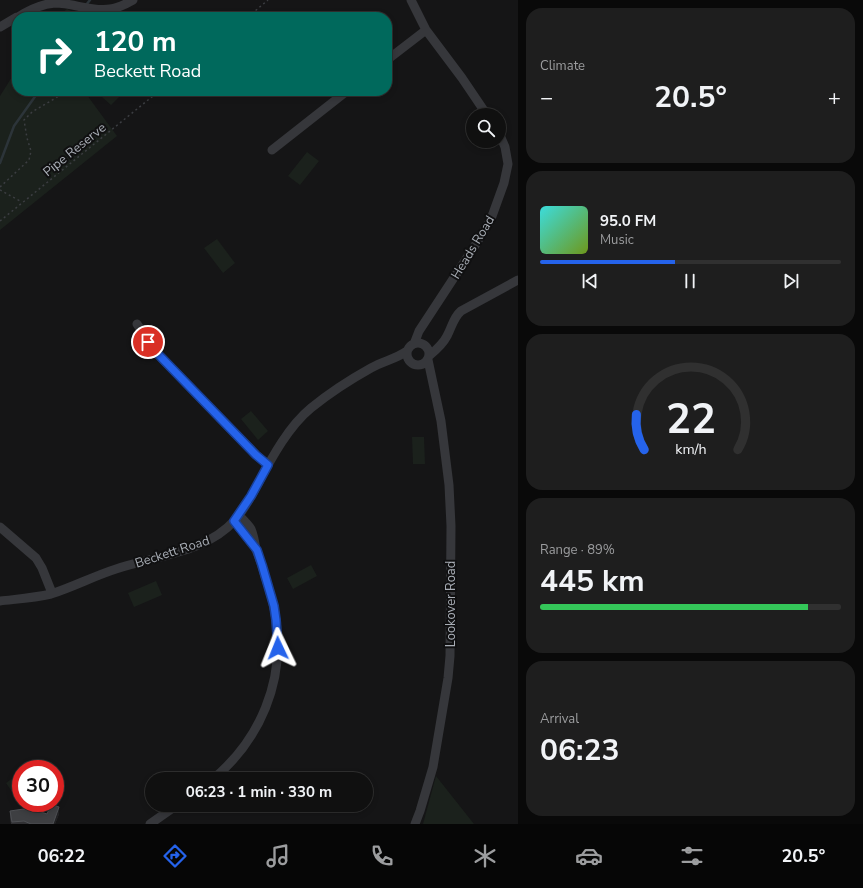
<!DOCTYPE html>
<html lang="en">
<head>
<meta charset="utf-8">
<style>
  :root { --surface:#101010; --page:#1e1e1e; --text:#f1f3f6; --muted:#9c9d9f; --line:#303030; --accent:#2563eb }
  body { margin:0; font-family:"Nunito Sans",sans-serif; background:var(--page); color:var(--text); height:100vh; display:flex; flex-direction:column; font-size:15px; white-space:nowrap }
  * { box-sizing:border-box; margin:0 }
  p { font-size:13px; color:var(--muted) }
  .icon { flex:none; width:22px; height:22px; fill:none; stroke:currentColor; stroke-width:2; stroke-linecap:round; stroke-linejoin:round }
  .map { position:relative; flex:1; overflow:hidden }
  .panel { display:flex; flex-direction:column; gap:8px; padding:8px; background:#090909; width:345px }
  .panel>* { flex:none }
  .banner { position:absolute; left:12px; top:12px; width:380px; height:84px; border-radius:16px; box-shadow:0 2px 6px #0003,0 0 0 1px var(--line); background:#00695c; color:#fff; overflow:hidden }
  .fabs { position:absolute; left:466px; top:108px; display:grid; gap:8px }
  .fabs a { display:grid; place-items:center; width:40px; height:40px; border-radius:50%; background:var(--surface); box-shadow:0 2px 6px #0003,0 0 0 1px var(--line); font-size:20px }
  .speed { position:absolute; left:12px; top:760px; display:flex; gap:8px; font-size:20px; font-weight:700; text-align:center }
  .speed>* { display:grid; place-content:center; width:52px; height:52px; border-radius:50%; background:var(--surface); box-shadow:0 2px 6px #0003,0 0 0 1px var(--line); line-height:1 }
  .speed .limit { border:6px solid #d22; background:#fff; color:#111 }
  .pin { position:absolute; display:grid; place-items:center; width:34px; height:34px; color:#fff; margin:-17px; border:2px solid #fff; border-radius:50%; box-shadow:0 1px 4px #0007 }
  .me { position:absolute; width:44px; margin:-22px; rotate:358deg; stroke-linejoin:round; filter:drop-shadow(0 0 3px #0008) }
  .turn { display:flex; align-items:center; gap:14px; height:84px; padding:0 16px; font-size:18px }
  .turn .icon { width:52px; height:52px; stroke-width:2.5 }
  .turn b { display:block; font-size:28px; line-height:34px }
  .big { font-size:30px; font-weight:700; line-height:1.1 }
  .panel .card { flex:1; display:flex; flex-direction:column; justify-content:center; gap:6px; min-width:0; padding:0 14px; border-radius:16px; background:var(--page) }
  .panel .dial { align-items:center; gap:0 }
  .dial svg { height:104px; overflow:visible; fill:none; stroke:var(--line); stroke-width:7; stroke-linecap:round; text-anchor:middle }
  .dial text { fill:var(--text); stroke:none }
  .song { display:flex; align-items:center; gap:12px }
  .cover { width:48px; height:48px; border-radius:6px; background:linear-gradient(135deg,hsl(180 70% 55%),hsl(80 70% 35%)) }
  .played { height:4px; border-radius:2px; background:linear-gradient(90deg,var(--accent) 45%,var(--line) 45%) }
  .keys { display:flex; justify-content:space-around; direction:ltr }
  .heat { display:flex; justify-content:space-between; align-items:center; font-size:22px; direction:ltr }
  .charge { height:6px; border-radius:3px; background:linear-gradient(90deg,#34c759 89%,var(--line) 0) }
  .trip { position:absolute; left:145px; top:772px; width:228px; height:40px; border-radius:20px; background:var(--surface); box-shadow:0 2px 6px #0003,0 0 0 1px var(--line); font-weight:700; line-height:40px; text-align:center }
  .tabs { display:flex; height:64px; justify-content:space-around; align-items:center; background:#060606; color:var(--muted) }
  .tabs .icon { width:28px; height:28px }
  .tabs .on { color:var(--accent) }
  .tabs b { font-size:18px; color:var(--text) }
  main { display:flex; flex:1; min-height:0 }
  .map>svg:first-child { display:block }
</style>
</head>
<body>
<main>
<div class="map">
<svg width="518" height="824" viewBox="0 0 518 824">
  <rect width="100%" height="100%" fill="#151516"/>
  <path fill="#1b211c" d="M 67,9 L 84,17 L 56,17 Z
    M 17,69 L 17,91 L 84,91 L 117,136 L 0,230 L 0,96 Z
    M 108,91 L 125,91 L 111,105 L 102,97 Z
    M 307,152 L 319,161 L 300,185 L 288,176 Z
    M 217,239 L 235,263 L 223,273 L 204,248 Z
    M 251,411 L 268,431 L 258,440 L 241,419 Z
    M 412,437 L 424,437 L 425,464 L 413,464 Z
    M 311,565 L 317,576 L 293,589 L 287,578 Z
    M 156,581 L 162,595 L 134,607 L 128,593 Z
    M 21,772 L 21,787 L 13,793 L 6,783 Z
    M 436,776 L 474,824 L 423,824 Z"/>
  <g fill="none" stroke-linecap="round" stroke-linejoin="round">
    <path stroke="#2c3439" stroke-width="2.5" d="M 86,5 L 90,0
      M 82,17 L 84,10
      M 0,163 L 14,126 L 39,91"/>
    <path stroke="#3c3e42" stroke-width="1.5" stroke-dasharray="2 3" stroke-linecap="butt" d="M 248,17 L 268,0
      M 0,187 L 29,160 L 31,151 L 27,138 L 24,120 L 32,112 L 59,96 L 63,91
      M 0,190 L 22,202
      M 0,221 L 159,91"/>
    <path stroke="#36373b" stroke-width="9" d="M 411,0 L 426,30 L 462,78 L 487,115
      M 18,17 C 29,10 42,4 55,3 C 73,3 92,12 110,9 C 118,8 126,4 133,0
      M 0,27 L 17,17
      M 387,60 L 426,30
      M 272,150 L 347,91
      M 137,324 L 155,351 L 256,455 L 268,465
      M407 354a11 11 0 1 1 22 0a11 11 0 1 1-22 0Z
      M 414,344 L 419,331 L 476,244 L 491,219 L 504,183 L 508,164 L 505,147 L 499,133
      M 430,355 C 436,350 443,344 447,336 C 452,327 453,318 461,311 L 518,280
      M 234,521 L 254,546
      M 0,527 L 36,558 L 42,568 L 52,593
      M 0,601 C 17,599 34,598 51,594 C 73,587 94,576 116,569 C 155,556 206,553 235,520 C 245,509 252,495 259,482 C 272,457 289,426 311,408 C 327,395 353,378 371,368 C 383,361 396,359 407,351
      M 213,779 C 260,740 285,681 276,620 C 274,604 269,588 264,573 C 262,565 259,557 256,550 C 255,543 254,536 251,529 C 248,524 243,520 239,515
      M 150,824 L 177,805
      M 415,824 L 420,811 L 433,767 L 448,678 L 450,656 L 451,526 L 449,485 L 441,421 L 428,360"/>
  </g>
  <path fill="#313134" d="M 10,811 L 47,814 L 59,814 L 55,824 L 11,824 L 10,818 Z"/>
  <path fill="#202022" d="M 59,807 L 59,814 L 55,824 L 53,824 Z"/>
  <path fill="#3e3f42" stroke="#4e5054" d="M 51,804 L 59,807 L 53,824 L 31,824 L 24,821 L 12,822 L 10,811 L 37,807 L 38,811 L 47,814 Z"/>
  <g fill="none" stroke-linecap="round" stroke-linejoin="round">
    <g stroke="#184099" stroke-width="10">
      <path id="route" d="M 148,342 L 155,351 L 256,455 L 268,465 L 251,496 L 234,521 L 257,550 L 262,565 L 274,606 L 276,620 L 278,648"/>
    </g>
    <use href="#route" stroke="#2563eb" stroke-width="7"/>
  </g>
  <g text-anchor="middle" stroke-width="4" stroke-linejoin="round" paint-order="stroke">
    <g font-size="13" fill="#a8adb5" stroke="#101011">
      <text transform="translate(74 149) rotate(-39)" y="5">Pipe Reserve</text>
      <text transform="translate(472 247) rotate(-59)" y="5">Heads Road</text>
      <text transform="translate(172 551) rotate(-18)" y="5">Beckett Road</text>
      <text transform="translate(450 604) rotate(-90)" y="5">Lookover Road</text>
    </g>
  </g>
</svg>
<div class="fabs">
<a><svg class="icon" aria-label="search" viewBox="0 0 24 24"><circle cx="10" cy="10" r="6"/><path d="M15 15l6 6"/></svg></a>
</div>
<div class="speed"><div class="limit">30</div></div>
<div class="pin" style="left:148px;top:342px;background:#d93025"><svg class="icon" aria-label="arrive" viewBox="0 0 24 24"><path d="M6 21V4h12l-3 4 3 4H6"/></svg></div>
<svg class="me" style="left:278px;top:648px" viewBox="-20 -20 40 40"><path d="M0-17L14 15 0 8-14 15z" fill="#2563eb" stroke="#fff" stroke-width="4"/></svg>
<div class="trip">06:23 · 1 min · 330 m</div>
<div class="banner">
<div class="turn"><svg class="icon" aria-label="right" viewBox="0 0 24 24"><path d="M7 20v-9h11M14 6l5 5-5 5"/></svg><div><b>120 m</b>Beckett Road</div></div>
</div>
</div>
<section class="panel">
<div class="card"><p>Climate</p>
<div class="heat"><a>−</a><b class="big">20.5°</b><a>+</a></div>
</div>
<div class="card">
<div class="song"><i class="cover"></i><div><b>95.0 FM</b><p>Music</p></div></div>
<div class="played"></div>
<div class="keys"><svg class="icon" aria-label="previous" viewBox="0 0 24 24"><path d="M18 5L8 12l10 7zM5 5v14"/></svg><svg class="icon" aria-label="pause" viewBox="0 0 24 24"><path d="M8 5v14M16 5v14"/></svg><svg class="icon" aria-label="next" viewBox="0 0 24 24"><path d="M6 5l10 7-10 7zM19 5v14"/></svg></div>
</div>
<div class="card dial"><svg viewBox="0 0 100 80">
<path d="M14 69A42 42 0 1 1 86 69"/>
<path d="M14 69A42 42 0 0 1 8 42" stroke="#2563eb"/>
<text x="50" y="56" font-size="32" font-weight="700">22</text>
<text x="50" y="72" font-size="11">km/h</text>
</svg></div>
<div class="card"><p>Range · 89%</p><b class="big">445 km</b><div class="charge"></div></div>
<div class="card"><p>Arrival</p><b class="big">06:23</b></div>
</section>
</main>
<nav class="tabs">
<b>06:22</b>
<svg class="icon on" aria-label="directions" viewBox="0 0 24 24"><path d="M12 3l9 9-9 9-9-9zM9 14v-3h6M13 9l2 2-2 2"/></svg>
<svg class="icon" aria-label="music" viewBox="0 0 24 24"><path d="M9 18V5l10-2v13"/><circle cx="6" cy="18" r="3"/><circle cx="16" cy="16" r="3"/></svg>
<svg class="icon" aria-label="phone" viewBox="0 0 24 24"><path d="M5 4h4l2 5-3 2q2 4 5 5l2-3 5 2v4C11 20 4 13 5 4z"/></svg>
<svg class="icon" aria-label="climate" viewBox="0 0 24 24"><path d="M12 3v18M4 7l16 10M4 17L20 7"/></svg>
<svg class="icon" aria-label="car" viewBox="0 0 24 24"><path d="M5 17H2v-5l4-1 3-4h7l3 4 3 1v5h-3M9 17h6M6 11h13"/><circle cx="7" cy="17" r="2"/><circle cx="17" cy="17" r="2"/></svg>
<svg class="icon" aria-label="filters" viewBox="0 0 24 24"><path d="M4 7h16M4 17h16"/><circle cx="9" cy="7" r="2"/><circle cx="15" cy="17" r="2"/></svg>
<b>20.5°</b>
</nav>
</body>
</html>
